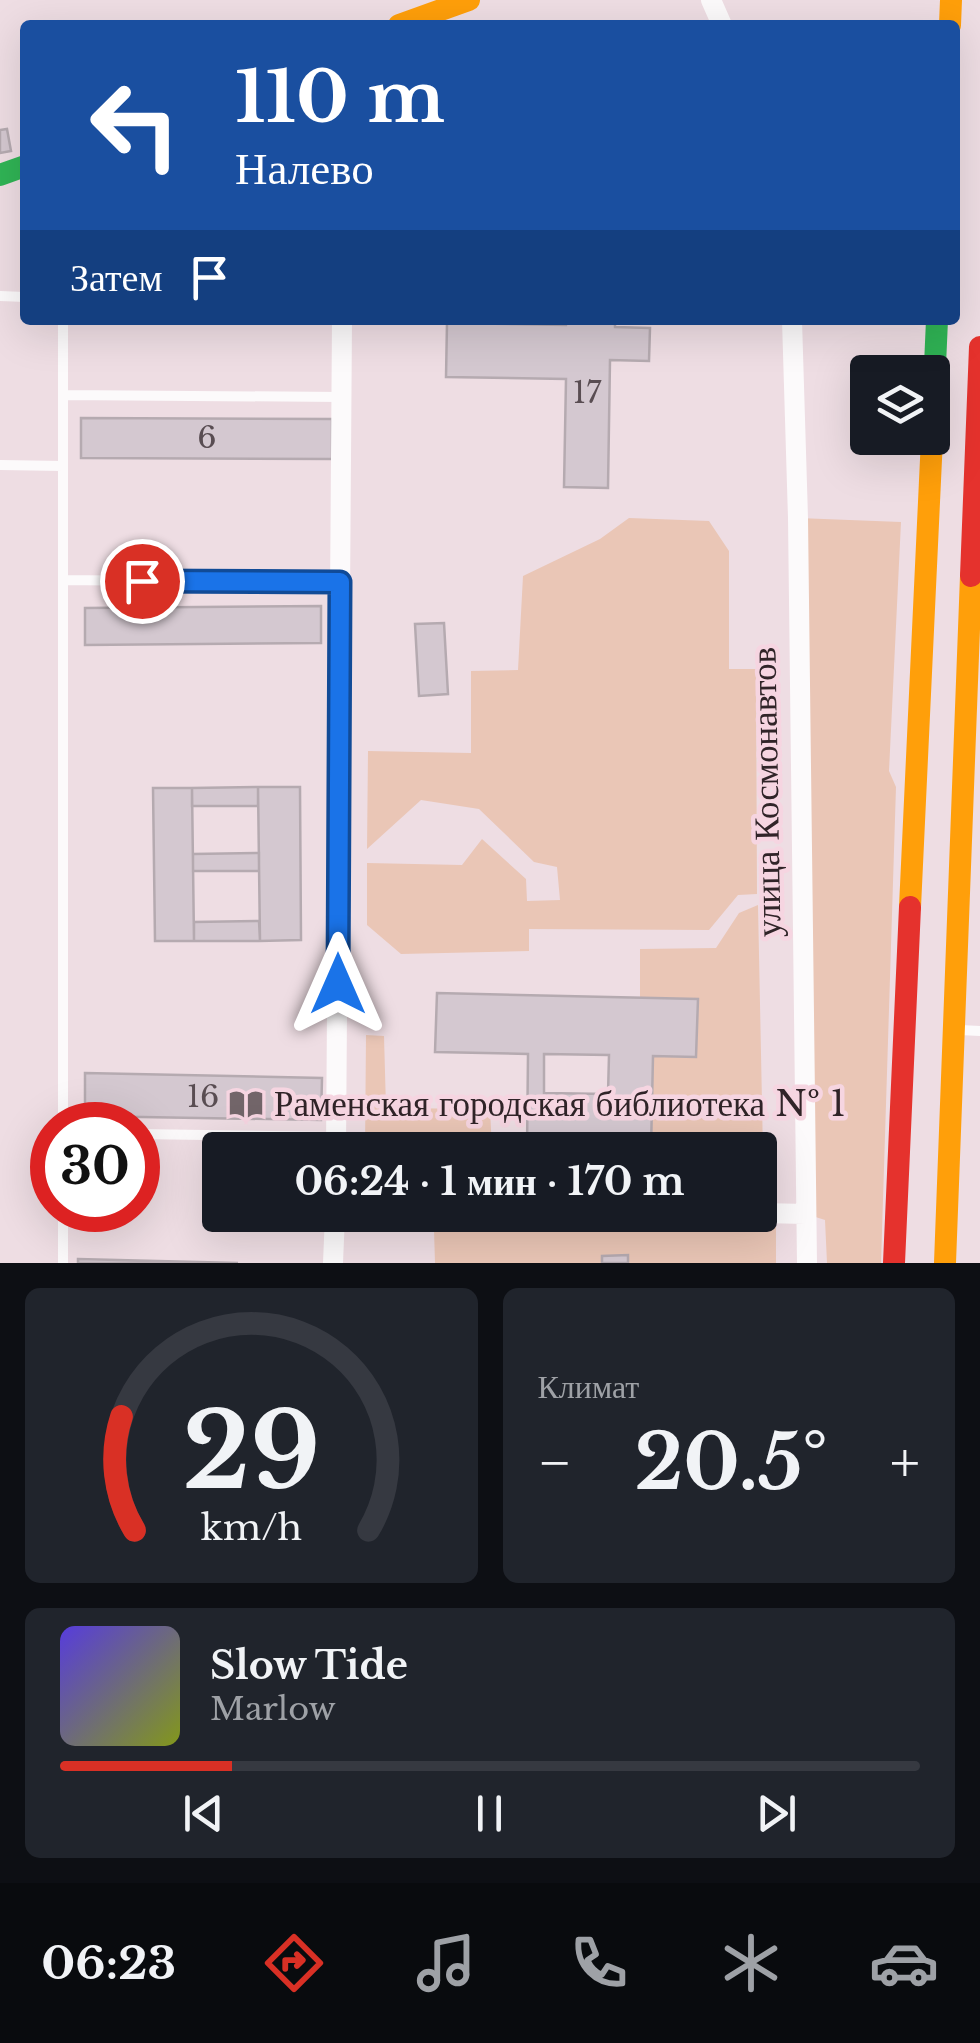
<!DOCTYPE html>
<html lang="ru">
<head>
<meta charset="utf-8">
<style>
  :root { --surface:#171b24; --page:#20242c; --text:#f1f3f6; --muted:#9ea1a6; --line:#363941; --accent:#d93025 }
  body { margin:0; font-family:"Libre Baskerville",serif; background:var(--page); color:var(--text); height:100vh; display:flex; flex-direction:column; font-size:38px; white-space:nowrap }
  * { box-sizing:border-box; margin:0 }
  p { font-size:32px; color:var(--muted) }
  .icon { flex:none; width:55px; height:55px; fill:none; stroke:currentColor; stroke-width:2; stroke-linecap:round; stroke-linejoin:round }
  .map { position:relative; height:1263px; overflow:hidden }
  .drawer { display:flex; flex-direction:column; gap:25px; padding:25px; background:#0d0f14; flex:1 }
  .drawer>* { flex:none }
  .hud { position:absolute; left:20px; top:20px; width:940px; height:305px; border-radius:10px; box-shadow:0 10px 40px #0002; background:#1a4fa0; color:#fff; overflow:hidden }
  .fabs { position:absolute; left:850px; top:355px; display:grid; gap:20px }
  .fabs a { display:grid; place-items:center; width:100px; height:100px; border-radius:10px; background:var(--surface); box-shadow:0 10px 40px #0002; font-size:50px }
  .speed { position:absolute; left:30px; top:1102px; display:flex; gap:20px; font-size:50px; font-weight:700; text-align:center }
  .speed>* { display:grid; place-content:center; width:130px; height:130px; border-radius:50%; background:var(--surface); box-shadow:0 10px 40px #0002; line-height:1 }
  .speed .limit { border:15px solid #d22; background:#fff; color:#111 }
  .pin { position:absolute; display:grid; place-items:center; width:85px; height:85px; color:#fff; margin:-42px; border:5px solid #fff; border-radius:50%; box-shadow:0 2px 10px #0007 }
  .me { position:absolute; width:110px; margin:-55px; rotate:0deg; stroke-linejoin:round; filter:drop-shadow(0 0 8px #0008) }
  .turn { display:flex; align-items:center; gap:35px; height:210px; padding:0 50px; font-size:45px }
  .turn .icon { width:130px; height:130px; stroke-width:2.5 }
  .turn b { display:block; font-size:70px; line-height:85px }
  .then { display:flex; align-items:center; height:95px; padding:0 50px; background:#0003; gap:20px; font-size:38px }
  .big { font-size:75px; font-weight:700; line-height:1.1 }
  .drawer .widget { flex:1; display:flex; flex-direction:column; justify-content:center; gap:15px; min-width:0; padding:0 35px; border-radius:15px; background:var(--page) }
  .drawer .dial { align-items:center; gap:0 }
  .dial svg { height:260px; overflow:visible; fill:none; stroke:var(--line); stroke-width:7; stroke-linecap:round; text-anchor:middle }
  .dial text { fill:var(--text); stroke:none }
  .song { display:flex; align-items:center; gap:30px }
  .cover { width:120px; height:120px; border-radius:15px; background:linear-gradient(135deg,hsl(250 70% 55%),hsl(70 70% 35%)) }
  .played { height:10px; border-radius:5px; background:linear-gradient(90deg,var(--accent) 20%,var(--line) 20%) }
  .keys { display:flex; justify-content:space-around; direction:ltr }
  .heat { display:flex; justify-content:space-between; align-items:center; font-size:55px; direction:ltr }
  .drawer .tiles { flex:1; display:grid; gap:25px; grid-template-columns:1fr 1fr }
  .widget:last-child { grid-column:span 2 }
  .trip { position:absolute; left:202px; top:1132px; width:575px; height:100px; border-radius:10px; background:var(--surface); box-shadow:0 10px 40px #0002; font-weight:700; line-height:100px; text-align:center }
  .tab-bar { display:flex; height:160px; justify-content:space-around; align-items:center; background:#090b0e; color:var(--muted) }
  .tab-bar .icon { width:70px; height:70px }
  .tab-bar .selected { color:var(--accent) }
  .tab-bar b { font-size:45px; color:var(--text) }
  .map>svg:first-child { display:block }
</style>
</head>
<body>
<div class="map">
<svg width="980" height="1263" viewBox="0 0 980 1263">
  <rect width="100%" height="100%" fill="#eedde3"/>
  <path fill="#eac6b6" d="M 629,518 L 709,521 L 729,551 L 729,669 L 756,669 L 757,894 L 738,895 L 709,930 L 529,929 L 529,951 L 401,954 L 367,925 L 367,863 L 462,865 L 482,839 L 526,879 L 527,901 L 560,900 L 557,867 L 534,862 L 479,809 L 421,800 L 367,849 L 368,751 L 471,753 L 471,671 L 518,670 L 523,576 L 600,539 Z
    M 798,518 L 901,522 L 889,771 L 896,787 L 881,1263 L 827,1263 L 825,1220 L 806,1214 Z
    M 758,905 L 764,1202 L 760,1202 L 760,1150 L 651,1150 L 653,1056 L 696,1057 L 698,999 L 640,997 L 640,949 L 716,948 L 739,913 Z
    M 366,1035 L 384,1036 L 386,1108 L 490,1109 L 492,1150 L 365,1150 Z
    M 776,1227 L 776,1263 L 435,1263 L 434,1230 Z"/>
  <path fill="#d4c8d0" stroke="#b5aab0" stroke-width="2.5" fill-rule="evenodd" d="M 7,129 L 11,151 L 0,153 L 0,130 Z
    M 567,320 L 615,320 L 615,327 L 650,328 L 649,361 L 610,360 L 608,488 L 564,487 L 566,379 L 446,377 L 447,323 L 566,325 Z
    M 81,418 L 332,419 L 332,459 L 81,458 Z
    M 321,606 L 321,643 L 85,645 L 85,608 Z
    M 444,623 L 448,694 L 419,696 L 415,624 Z
    M 258,787 L 258,806 L 192,806 L 192,788 Z
    M 258,787 L 300,787 L 301,940 L 260,941 Z
    M 153,788 L 192,788 L 194,941 L 155,941 Z
    M 259,853 L 259,871 L 193,871 L 193,854 Z
    M 259,921 L 260,941 L 194,941 L 194,922 Z
    M 437,993 L 698,999 L 696,1057 L 653,1056 L 651,1150 L 527,1150 L 528,1054 L 435,1052 ZM 544,1054 L 609,1055 L 608,1094 L 544,1093 Z
    M 85,1073 L 322,1078 L 321,1120 L 85,1116 Z
    M 628,1255 L 628,1263 L 602,1263 L 602,1256 Z
    M 78,1259 L 238,1263 L 78,1263 Z"/>
  <g fill="none" stroke-linecap="round" stroke-linejoin="round">
    <path stroke="#fcfafb" stroke-width="10" d="M 0,296 L 25,297
      M 63,395 L 341,397
      M 0,465 L 63,466
      M 63,580 L 339,583
      M 960,1030 L 980,1031
      M 63,1125 L 63,320
      M 138,1134 L 335,1137
      M 63,1210 L 63,1263"/>
    <path stroke="#fcfafb" stroke-width="20" d="M 711,0 L 722,25
      M 792,320 L 798,518 L 807,1263
      M 336,1150 L 342,320
      M 760,1213 L 806,1214
      M 333,1263 L 335,1215"/>
    <path stroke="#30b455" stroke-width="22" d="M 0,175 L 25,166
      M 932,433 L 937,320"/>
    <path stroke="#ff9f0a" stroke-width="22" d="M 399,25 L 469,0
      M 950,25 L 951,0
      M 910,907 L 932,438
      M 945,1263 L 971,576"/>
    <path stroke="#e5322d" stroke-width="22" d="M 971,576 L 980,347
      M 894,1263 L 910,907"/>
  </g>
  <g fill="none" stroke-linecap="round" stroke-linejoin="round">
    <g stroke="#114b97" stroke-width="25">
      <path id="route" d="M 142,581 L 340,582 L 338,984"/>
    </g>
    <use href="#route" stroke="#1a73e8" stroke-width="18"/>
  </g>
  <defs>
    <g id="library-bare" transform="scale(2.7)"><path d="M-6-4Q-3-5.5-.7-3.5V5Q-3 3-6 4ZM6-4Q3-5.5 .7-3.5V5Q3 3 6 4Z" fill="#726569" stroke="#f6d5e1" stroke-width="2.5" paint-order="stroke"/></g>
  </defs>
  <g fill-rule="evenodd">
    <use href="#library-bare" x="246" y="1104"/>
  </g>
  <g text-anchor="middle" stroke-width="9" stroke-linejoin="round" paint-order="stroke">
    <g font-size="30" fill="#594d52">
      <text x="587" y="403">17</text>
      <text x="207" y="448">6</text>
      <text x="203" y="1107">16</text>
    </g>
    <g font-size="35" fill="#302428" stroke="#f6d5e1">
      <text transform="translate(766 792) rotate(-91)" y="12">улица Космонавтов</text>
    </g>
    <g font-size="35" fill="#302428" stroke="#f6d5e1" text-anchor="start">
      <text x="274" y="1116">Раменская городская библиотека № 1</text>
    </g>
  </g>
</svg>
<div class="fabs">
<a><svg class="icon" aria-label="layers" viewBox="0 0 24 24"><path d="M12 4l9 5-9 5-9-5zM3 14l9 5 9-5"/></svg></a>
</div>
<div class="speed"><div class="limit">30</div></div>
<div class="pin" style="left:142px;top:581px;background:#d93025"><svg class="icon" aria-label="arrive" viewBox="0 0 24 24"><path d="M6 21V4h12l-3 4 3 4H6"/></svg></div>
<svg class="me" style="left:338px;top:984px" viewBox="-20 -20 40 40"><path d="M0-17L14 15 0 8-14 15z" fill="#1a73e8" stroke="#fff" stroke-width="4"/></svg>
<div class="trip">06:24 · 1 мин · 170 m</div>
<div class="hud">
<div class="turn"><svg class="icon" aria-label="left" viewBox="0 0 24 24"><path d="M17 20v-9H6M10 6l-5 5 5 5"/></svg><div><b>110 m</b>Налево</div></div>
<div class="then">Затем<svg class="icon" aria-label="arrive" viewBox="0 0 24 24"><path d="M6 21V4h12l-3 4 3 4H6"/></svg></div>
</div>
</div>
<section class="drawer">
<div class="tiles">
<div class="widget dial"><svg viewBox="0 0 100 80">
<path d="M14 69A42 42 0 1 1 86 69"/>
<path d="M14 69A42 42 0 0 1 10 34" stroke="#d93025"/>
<text x="50" y="56" font-size="32" font-weight="700">29</text>
<text x="50" y="72" font-size="11">km/h</text>
</svg></div>
<div class="widget"><p>Климат</p>
<div class="heat"><a>−</a><b class="big">20.5°</b><a>+</a></div>
</div>
<div class="widget">
<div class="song"><i class="cover"></i><div><b>Slow Tide</b><p>Marlow</p></div></div>
<div class="played"></div>
<div class="keys"><svg class="icon" aria-label="previous" viewBox="0 0 24 24"><path d="M18 5L8 12l10 7zM5 5v14"/></svg><svg class="icon" aria-label="pause" viewBox="0 0 24 24"><path d="M8 5v14M16 5v14"/></svg><svg class="icon" aria-label="next" viewBox="0 0 24 24"><path d="M6 5l10 7-10 7zM19 5v14"/></svg></div>
</div>
</div>
</section>
<nav class="tab-bar">
<b>06:23</b>
<svg class="icon selected" aria-label="directions" viewBox="0 0 24 24"><path d="M12 3l9 9-9 9-9-9zM9 14v-3h6M13 9l2 2-2 2"/></svg>
<svg class="icon" aria-label="music" viewBox="0 0 24 24"><path d="M9 18V5l10-2v13"/><circle cx="6" cy="18" r="3"/><circle cx="16" cy="16" r="3"/></svg>
<svg class="icon" aria-label="phone" viewBox="0 0 24 24"><path d="M5 4h4l2 5-3 2q2 4 5 5l2-3 5 2v4C11 20 4 13 5 4z"/></svg>
<svg class="icon" aria-label="climate" viewBox="0 0 24 24"><path d="M12 3v18M4 7l16 10M4 17L20 7"/></svg>
<svg class="icon" aria-label="car" viewBox="0 0 24 24"><path d="M5 17H2v-5l4-1 3-4h7l3 4 3 1v5h-3M9 17h6M6 11h13"/><circle cx="7" cy="17" r="2"/><circle cx="17" cy="17" r="2"/></svg>
</nav>
</body>
</html>
